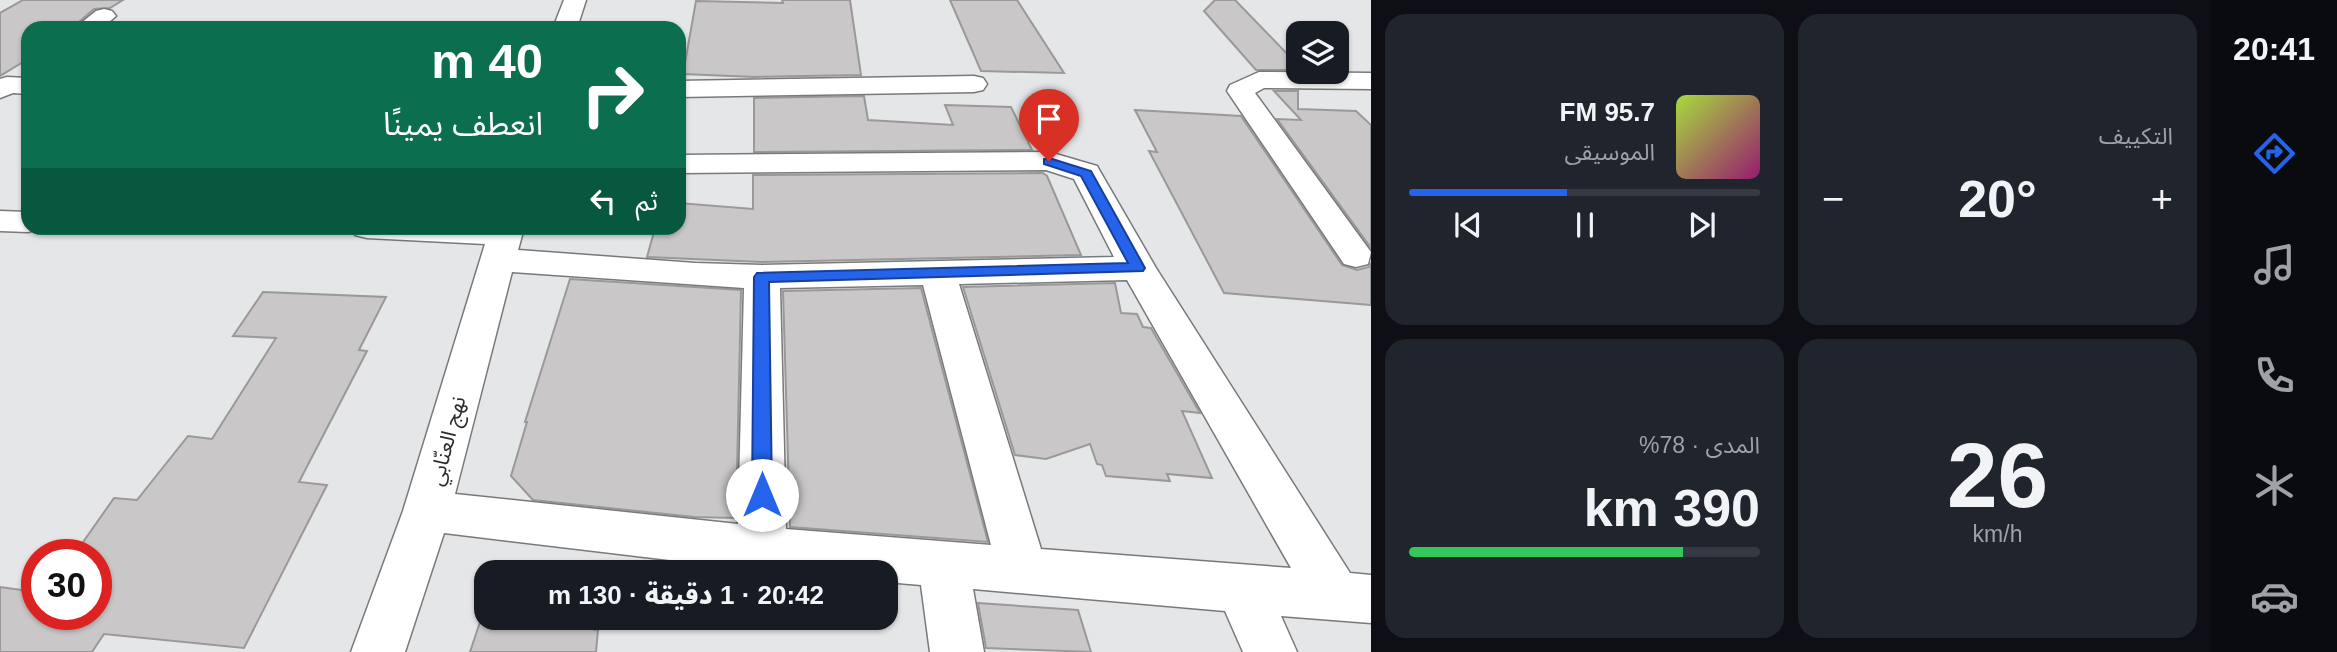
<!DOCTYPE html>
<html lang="ar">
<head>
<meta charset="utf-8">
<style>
  :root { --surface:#171b24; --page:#20242c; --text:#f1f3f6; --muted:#9ea1a6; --line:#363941; --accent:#2563eb }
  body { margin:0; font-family:Arial,"Noto Sans Arabic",sans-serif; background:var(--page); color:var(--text); direction:rtl; height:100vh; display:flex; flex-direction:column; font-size:26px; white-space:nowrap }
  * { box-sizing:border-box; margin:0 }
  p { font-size:23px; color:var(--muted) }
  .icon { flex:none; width:38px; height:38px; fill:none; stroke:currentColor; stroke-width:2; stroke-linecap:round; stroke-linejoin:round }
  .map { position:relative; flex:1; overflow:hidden; direction:ltr }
  .panel { display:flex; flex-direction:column; gap:14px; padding:14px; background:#0d0f14; width:840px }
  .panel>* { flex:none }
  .hud { position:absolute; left:21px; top:21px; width:665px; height:214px; border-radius:21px; box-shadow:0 2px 5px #0004; direction:rtl; background:#0b6e4f; color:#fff; overflow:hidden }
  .fabs { position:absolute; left:1286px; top:21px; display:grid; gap:14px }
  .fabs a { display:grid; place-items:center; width:63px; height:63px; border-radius:14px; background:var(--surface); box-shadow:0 2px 5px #0004; font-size:35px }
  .speed { position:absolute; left:21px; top:539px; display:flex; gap:14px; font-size:35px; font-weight:700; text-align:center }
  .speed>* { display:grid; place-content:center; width:91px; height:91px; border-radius:50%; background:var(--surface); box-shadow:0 2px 5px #0004; line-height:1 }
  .speed .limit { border:10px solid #d22; background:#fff; color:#111 }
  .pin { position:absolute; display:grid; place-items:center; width:60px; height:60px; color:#fff; margin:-72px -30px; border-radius:50% 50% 50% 0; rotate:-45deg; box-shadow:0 0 7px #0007 }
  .pin .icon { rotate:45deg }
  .me { position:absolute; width:77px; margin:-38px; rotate:0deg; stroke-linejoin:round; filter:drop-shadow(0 0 5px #0008) }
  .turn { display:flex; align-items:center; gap:24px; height:147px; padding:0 28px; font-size:32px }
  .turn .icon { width:91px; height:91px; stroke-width:2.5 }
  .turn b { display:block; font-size:49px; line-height:60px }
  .then { display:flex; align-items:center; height:66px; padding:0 28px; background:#0003; gap:14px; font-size:26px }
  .big { font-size:52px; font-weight:800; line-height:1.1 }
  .panel .card { flex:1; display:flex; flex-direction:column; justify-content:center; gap:10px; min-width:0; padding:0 24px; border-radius:21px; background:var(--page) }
  .panel .dial { align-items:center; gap:0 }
  .dial b { font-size:91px; line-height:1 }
  .song { display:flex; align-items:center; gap:21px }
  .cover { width:84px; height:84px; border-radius:10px; background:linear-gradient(135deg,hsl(80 70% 55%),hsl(320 70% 35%)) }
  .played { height:7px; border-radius:4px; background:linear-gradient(90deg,var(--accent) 45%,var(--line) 45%) }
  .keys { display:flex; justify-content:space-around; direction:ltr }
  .heat { display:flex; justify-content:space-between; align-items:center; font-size:38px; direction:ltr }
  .charge { height:10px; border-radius:5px; background:linear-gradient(90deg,#34c759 78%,var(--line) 0) }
  .panel .tiles { flex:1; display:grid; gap:14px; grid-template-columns:repeat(2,1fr) }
  .trip { position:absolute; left:474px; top:560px; width:424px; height:70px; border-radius:21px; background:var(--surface); box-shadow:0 2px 5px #0004; font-weight:800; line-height:70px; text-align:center; direction:rtl }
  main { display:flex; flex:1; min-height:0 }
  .menu { display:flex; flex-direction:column; width:126px; justify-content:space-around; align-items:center; background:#090b0e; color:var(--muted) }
  .menu .icon { width:49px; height:49px }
  .menu .active { color:var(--accent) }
  .menu b { font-size:32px; color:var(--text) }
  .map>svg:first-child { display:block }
</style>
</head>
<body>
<main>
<nav class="menu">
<b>20:41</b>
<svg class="icon active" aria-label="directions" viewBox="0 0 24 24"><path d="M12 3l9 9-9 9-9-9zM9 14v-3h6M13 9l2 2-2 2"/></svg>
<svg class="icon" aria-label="music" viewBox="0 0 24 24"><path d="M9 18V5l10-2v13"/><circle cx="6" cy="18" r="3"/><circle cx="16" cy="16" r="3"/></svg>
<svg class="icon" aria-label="phone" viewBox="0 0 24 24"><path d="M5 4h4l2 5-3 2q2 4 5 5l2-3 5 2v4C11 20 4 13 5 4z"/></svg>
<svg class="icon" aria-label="climate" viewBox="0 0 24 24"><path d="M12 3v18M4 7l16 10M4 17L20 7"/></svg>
<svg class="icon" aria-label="car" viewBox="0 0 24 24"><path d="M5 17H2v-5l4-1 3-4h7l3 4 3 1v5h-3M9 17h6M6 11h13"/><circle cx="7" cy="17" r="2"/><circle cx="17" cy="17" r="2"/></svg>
</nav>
<section class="panel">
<div class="tiles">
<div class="card"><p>التكييف</p>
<div class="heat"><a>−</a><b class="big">20°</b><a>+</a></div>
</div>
<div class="card">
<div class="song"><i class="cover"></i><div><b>95.7 FM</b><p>الموسيقى</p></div></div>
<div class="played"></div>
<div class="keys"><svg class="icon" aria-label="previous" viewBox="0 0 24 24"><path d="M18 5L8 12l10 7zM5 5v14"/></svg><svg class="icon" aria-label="pause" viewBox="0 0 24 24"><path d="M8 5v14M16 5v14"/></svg><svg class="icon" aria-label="next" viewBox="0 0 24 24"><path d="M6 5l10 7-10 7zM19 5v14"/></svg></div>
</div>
<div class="card dial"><b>26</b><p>km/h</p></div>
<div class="card"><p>المدى · 78%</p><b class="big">390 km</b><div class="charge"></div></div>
</div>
</section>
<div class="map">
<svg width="1371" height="652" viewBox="0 0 1371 652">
  <rect width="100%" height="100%" fill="#e5e6e8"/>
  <path fill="#cac7c8" stroke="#9a9899" stroke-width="2" d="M 23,0 L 123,0 L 110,8 L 94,9 L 72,28 L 28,28 L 28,59 L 0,76 L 0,13 Z
    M 782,0 L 850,0 L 861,75 L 755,77 L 683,74 L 696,1 L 783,3 Z
    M 950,0 L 1017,0 L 1064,73 L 981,71 Z
    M 1215,0 L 1235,0 L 1298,65 L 1298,70 L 1256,70 L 1204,11 Z
    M 1274,91 L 1298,91 L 1298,109 L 1356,111 L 1371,125 L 1371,248 L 1277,119 L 1301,120 Z
    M 864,96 L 868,120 L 953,125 L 945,105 L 1011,107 L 1032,150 L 754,152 L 754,98 Z
    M 1135,110 L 1241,116 L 1342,265 L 1357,270 L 1369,267 L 1371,263 L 1371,305 L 1224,293 L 1149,151 L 1157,152 Z
    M 1043,173 L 1047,176 L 1081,255 L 762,262 L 647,257 L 655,228 L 679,228 L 679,203 L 753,209 L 753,175 Z
    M 570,279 L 741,290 L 736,518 L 694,517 L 533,500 L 511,476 L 527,422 L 525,422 Z
    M 1115,283 L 1121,313 L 1137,314 L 1143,327 L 1151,328 L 1200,413 L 1182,411 L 1212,478 L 1167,474 L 1170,481 L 1106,476 L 1102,465 L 1097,464 L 1090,444 L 1046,459 L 1015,455 L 963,287 Z
    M 921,288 L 988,542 L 790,527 L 783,291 Z
    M 263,292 L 386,297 L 359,350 L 367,351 L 299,482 L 327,485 L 244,648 L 104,634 L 92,652 L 0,652 L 0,587 L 37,592 L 37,614 L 96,614 L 96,555 L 74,555 L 114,498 L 137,500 L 188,436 L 212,439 L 276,338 L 233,336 Z
    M 978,603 L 1078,610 L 1091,652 L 986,648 Z
    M 483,613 L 486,614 L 486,618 L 514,618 L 598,630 L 596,652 L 470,652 Z"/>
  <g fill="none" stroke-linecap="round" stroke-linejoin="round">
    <g stroke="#78797b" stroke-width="3">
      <path id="minor" d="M 564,0 L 586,0 L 577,28 L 553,28 Z
        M 104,9 L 112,11 L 116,16 L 102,28 L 75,28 L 96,11 Z
        M 1259,72 L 1371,73 L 1371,89 L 1264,88 L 1255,93 L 1368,248 L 1371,252 L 1368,264 L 1356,267 L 1344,264 L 1227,91 L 1230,85 Z
        M 974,76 L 983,78 L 987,84 L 983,90 L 974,92 L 679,97 L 679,81 Z
        M 7,77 L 28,78 L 28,94 L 13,93 L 0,98 L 0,79 Z
        M 1049,152 L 1097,166 L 1101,173 L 1156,268 L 1350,573 L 1371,575 L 1371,623 L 1281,616 L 1297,652 L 1243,652 L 1225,611 L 973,589 L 984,652 L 930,652 L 921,585 L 886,582 L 886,572 L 762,571 L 444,533 L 405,652 L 351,652 L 403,511 L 485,244 L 367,238 L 355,235 L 350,228 L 524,228 L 518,250 L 695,263 L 762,265 L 1114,257 L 1074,179 L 1046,170 L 679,173 L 679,155 ZM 512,272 L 744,288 L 738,524 L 455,494 ZM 1127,280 L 1291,568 L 1041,549 L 959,284 ZM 923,285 L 991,545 L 786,529 L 780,288 Z
        M 0,211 L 28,212 L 28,228 L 41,228 L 28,232 L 0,231 Z"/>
    </g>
    <use href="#minor" fill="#fff" fill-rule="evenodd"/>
  </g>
  <path fill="#2563eb" stroke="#184099" stroke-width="2" d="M 1049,158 L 1091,171 L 1145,268 L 1143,271 L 769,282 L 772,495 L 769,501 L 762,503 L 755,501 L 752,495 L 754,277 L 757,273 L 1128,263 L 1081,176 L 1044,164 L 1044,159 Z"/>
  <g text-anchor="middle" stroke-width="5" stroke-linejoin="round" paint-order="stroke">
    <g font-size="21" fill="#2c2d2e" stroke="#fff">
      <text transform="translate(447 441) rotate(-75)" y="7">نهج العنّابي</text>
    </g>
  </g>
</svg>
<div class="fabs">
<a><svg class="icon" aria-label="layers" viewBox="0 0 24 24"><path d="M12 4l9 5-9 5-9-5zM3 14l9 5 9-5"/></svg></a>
</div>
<div class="speed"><div class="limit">30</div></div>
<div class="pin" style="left:1049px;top:161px;background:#d93025"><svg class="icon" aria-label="arrive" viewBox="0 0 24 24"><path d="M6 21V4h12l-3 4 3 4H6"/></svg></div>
<svg class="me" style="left:762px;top:495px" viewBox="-20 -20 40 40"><circle r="19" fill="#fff"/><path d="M0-13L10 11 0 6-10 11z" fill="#2563eb"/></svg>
<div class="trip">20:42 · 1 دقيقة · 130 m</div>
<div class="hud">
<div class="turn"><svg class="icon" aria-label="right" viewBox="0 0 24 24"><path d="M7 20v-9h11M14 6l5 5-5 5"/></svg><div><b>40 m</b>انعطف يمينًا</div></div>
<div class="then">ثم<svg class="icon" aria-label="left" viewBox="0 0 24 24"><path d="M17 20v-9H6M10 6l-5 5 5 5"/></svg></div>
</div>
</div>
</main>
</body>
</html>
